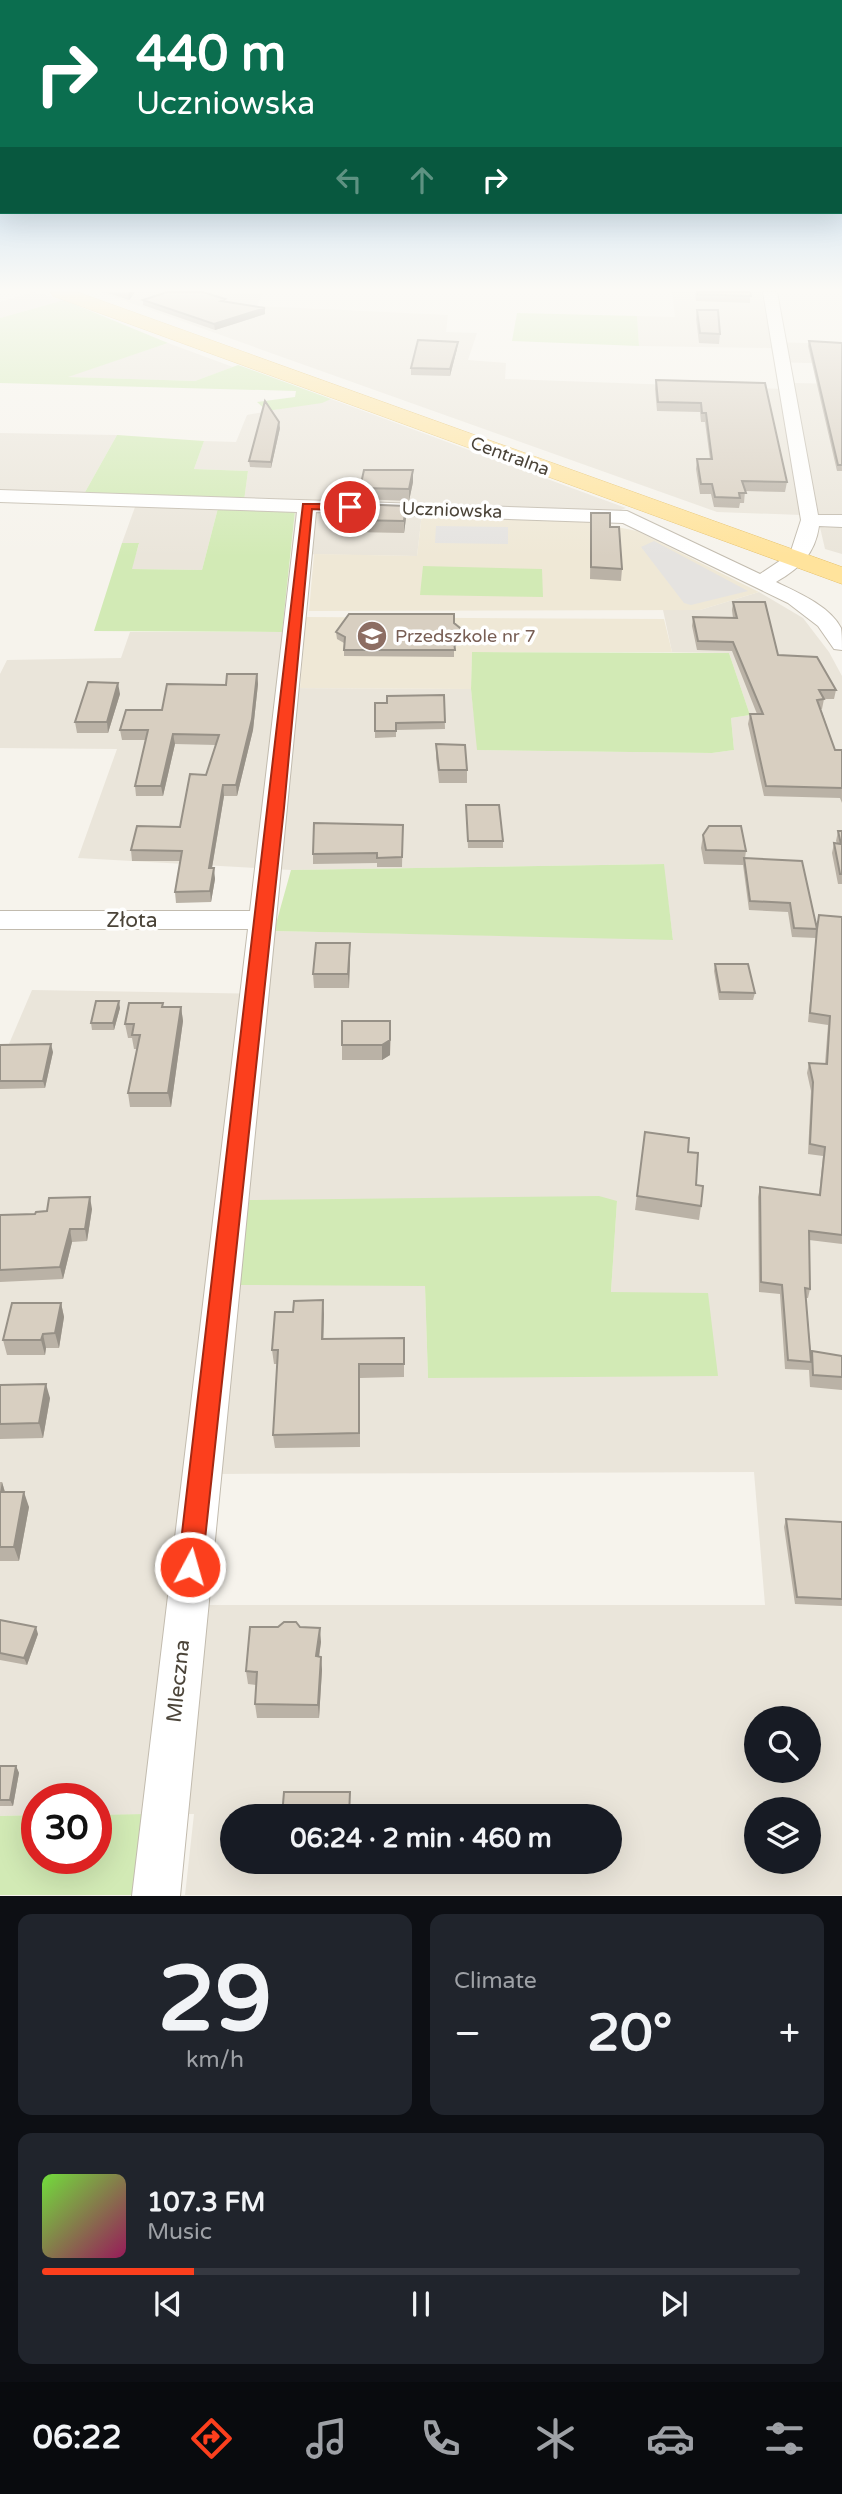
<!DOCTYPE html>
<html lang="en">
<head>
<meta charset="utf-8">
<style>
  :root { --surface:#171b24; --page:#20242c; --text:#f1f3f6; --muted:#9ea1a6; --line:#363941; --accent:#fc3f1d }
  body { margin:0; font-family:"Varela Round",sans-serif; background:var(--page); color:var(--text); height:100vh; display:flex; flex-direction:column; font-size:26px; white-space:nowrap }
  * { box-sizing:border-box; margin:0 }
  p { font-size:23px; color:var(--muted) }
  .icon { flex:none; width:38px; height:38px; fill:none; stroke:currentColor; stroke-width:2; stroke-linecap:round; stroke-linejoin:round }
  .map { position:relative; height:1896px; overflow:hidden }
  .drawer { display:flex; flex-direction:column; gap:18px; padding:18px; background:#0d0f14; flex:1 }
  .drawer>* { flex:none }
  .guide { position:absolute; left:0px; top:0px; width:844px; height:214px; box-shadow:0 7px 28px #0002; background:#0b6e4f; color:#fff; overflow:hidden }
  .tools { position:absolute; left:744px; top:1706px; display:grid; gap:14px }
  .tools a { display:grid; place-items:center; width:77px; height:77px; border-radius:50%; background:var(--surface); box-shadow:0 7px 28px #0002; font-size:35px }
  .speed { position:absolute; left:21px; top:1783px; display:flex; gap:14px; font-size:35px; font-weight:700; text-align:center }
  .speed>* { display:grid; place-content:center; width:91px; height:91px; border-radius:50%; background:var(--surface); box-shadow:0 7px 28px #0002; line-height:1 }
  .speed .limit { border:10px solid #d22; background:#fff; color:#111 }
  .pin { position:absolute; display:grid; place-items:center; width:60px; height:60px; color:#fff; margin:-30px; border:4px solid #fff; border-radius:50%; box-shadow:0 2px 7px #0007 }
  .me { position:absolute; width:77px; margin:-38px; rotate:6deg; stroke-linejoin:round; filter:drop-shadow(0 0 5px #0008) }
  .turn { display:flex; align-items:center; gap:24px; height:147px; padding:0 21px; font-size:32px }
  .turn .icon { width:91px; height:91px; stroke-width:2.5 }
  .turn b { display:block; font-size:49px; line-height:60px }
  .lanes { display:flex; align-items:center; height:66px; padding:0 21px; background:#0003; justify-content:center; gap:35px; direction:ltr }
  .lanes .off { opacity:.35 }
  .big { font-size:52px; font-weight:700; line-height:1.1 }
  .drawer .card { flex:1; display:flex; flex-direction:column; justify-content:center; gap:10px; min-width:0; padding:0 24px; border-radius:14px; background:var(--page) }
  .drawer .dial { align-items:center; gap:0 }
  .dial b { font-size:91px; line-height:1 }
  .song { display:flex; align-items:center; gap:21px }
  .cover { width:84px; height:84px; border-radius:10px; background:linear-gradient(135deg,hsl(100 70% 55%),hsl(330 70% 35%)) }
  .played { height:7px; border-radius:4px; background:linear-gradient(90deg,var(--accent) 20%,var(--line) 20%) }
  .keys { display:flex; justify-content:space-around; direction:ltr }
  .heat { display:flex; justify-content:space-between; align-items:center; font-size:38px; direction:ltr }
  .drawer .tiles { flex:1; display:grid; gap:18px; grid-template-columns:1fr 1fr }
  .card:last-child { grid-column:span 2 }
  .trip { position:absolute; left:220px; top:1804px; width:402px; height:70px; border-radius:35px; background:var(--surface); box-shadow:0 7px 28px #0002; font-weight:700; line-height:70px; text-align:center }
  .menu { display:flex; height:112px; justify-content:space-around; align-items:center; background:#090b0e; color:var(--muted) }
  .menu .icon { width:49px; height:49px }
  .menu .active { color:var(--accent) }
  .menu b { font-size:32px; color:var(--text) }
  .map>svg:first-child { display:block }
</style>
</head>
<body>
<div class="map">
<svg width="842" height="1896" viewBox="0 0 842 1896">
  <rect width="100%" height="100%" fill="#f6f3ec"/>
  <path fill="#eae5da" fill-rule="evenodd" d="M 33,292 L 64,300 L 0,318 L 0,302 Z
    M 100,292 L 263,293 L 257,306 L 448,315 L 446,332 L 477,333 L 468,360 L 506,363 L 505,379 L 785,389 L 801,515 L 717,512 Z
    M 672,292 L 761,292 L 771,342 L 842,344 L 842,364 L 774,362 L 771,348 L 639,346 L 637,316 L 675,317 Z
    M 168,343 L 233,367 L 195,381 L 65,377 Z
    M 793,383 L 842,384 L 842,517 L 819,516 Z
    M 331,399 L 626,508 L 618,511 L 422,513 L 417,556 L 291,554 L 295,511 L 244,501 L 248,471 L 194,469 L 204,441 L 236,442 L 247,415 Z
    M 0,433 L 117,435 L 84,494 L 0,491 Z
    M 135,507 L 218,508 L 202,570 L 131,569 L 139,544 L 122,543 Z
    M 819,523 L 842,524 L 842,554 L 825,549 Z
    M 759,592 L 803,618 L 829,652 L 842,676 L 842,1895 L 185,1895 L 194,1814 L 96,1815 L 96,1799 L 37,1799 L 37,1815 L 0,1816 L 0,1065 L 32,990 L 264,994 L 274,931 L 673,939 L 663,864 L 291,870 L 78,858 L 117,749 L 0,748 L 0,674 L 7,660 L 121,658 L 130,632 L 282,632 L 280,688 L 471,689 L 478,750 L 712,753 L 734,750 L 731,718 L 750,715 L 729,653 L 672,652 L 663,610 L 700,610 ZM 617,1201 L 611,1292 L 428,1378 L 425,1286 ZM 754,1472 L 765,1605 L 201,1605 L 216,1474 ZM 756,1718 L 808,1718 L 808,1771 L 756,1771 ZM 756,1810 L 808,1810 L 808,1862 L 756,1862 ZM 233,1816 L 611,1816 L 611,1862 L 233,1862 Z"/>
  <path fill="#efe8d6" d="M 422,513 L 606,519 L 607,525 L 637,531 L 759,592 L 700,610 L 309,611 L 314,554 L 417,556 Z
    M 306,617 L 664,619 L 672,652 L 472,652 L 471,689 L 300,688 Z"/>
  <path fill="#d2eab5" d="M 64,300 L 168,343 L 68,377 L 195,381 L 238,365 L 331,399 L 322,403 L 267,411 L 257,402 L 295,397 L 296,391 L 0,383 L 0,318 Z
    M 517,313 L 637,316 L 639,346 L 512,341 Z
    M 117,435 L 204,441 L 194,469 L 248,471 L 244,501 L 84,494 Z
    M 218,508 L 295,511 L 282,632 L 94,631 L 122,543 L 139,543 L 132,569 L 202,570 Z
    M 423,566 L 542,569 L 543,597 L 420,595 Z
    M 472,652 L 729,653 L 750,715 L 731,718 L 734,750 L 712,753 L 477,750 L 471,689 Z
    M 664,864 L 673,940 L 274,931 L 291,870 Z
    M 599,1196 L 617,1201 L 611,1292 L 708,1293 L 718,1376 L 428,1378 L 425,1286 L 236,1285 L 245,1200 Z
    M 145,1814 L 135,1895 L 0,1895 L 0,1816 L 37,1815 L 37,1858 L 96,1858 L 96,1815 Z"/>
  <path fill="#e5e3e0" d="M 436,526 L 508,527 L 508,544 L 435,543 Z
    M 654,541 L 748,591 L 691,605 L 684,603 L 641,547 Z"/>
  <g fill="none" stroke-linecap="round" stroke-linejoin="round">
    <g stroke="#c2bbae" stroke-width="2">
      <path id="minor" d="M 763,292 L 777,292 L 818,515 L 842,515 L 842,527 L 819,526 C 815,554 800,568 776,582 C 797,592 830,606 841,628 C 842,634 842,644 842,650 L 834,649 L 818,626 L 788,603 L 623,523 L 316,512 L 180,1896 L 132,1896 L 248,929 L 0,929 L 0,911 L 250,911 L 297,512 L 0,502 L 0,490 L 627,511 L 760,574 L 790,554 L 801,520 Z"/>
    </g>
    <g stroke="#e6c16a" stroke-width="1">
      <path id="major" d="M 51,292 L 77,292 L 842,567 L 842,584 L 53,296 Z"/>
    </g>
    <use href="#minor" fill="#fff" fill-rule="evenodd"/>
    <use href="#major" fill="#ffe39c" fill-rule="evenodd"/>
  </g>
  <path fill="#bab2a6" d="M 105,292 L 135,292 L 129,300 Z
    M 695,292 L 750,292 L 750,303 L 696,301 Z
    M 225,299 L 225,302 L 265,314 L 215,330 L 143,305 L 143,300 Z
    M 697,310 L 720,334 L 719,344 L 699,343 L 696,319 Z
    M 809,341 L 842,343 L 842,471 L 837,471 L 808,346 Z
    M 457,349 L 450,376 L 411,375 L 411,368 Z
    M 656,380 L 765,383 L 787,482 L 785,492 L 745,491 L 744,503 L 740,503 L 739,508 L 714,507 L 711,494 L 700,494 L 696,469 L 697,459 L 710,459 L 705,422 L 701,422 L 700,412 L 657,411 L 655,389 Z
    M 280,428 L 271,468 L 250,467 L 249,461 Z
    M 413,482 L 409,501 L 360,499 L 360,488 Z
    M 591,513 L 622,569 L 621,581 L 590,579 Z
    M 406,518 L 404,533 L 353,532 L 352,520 Z
    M 733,602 L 778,655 L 836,690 L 834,699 L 824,699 L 822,709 L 821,709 L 835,750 L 842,750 L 842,803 L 840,798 L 764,796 L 748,724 L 750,714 L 757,714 L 732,651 L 697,650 L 692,626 L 693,617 L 733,618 L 732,610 Z
    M 454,623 L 465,632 L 465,639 L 454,647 L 454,657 L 344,656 L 344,643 L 337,639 L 336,632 Z
    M 257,674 L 258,684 L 253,730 L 237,796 L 224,796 L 212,868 L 215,879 L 211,902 L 176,903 L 175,892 L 180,861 L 132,861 L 131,850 L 180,827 L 206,775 L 216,745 L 175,744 L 163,796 L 136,796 L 135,786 L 146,740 L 122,740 L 120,730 L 162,710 L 226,685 Z
    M 120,694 L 108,733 L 77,733 L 75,722 Z
    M 444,695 L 445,729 L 396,730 L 396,737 L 375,738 L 375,703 L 387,703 Z
    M 436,744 L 467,770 L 467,783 L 439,783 L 436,758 Z
    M 466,805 L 503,841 L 503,848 L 468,848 Z
    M 403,825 L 402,867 L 377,867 L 377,863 L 313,864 L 313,854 Z
    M 838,831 L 842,831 L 842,884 L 838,884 L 832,853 L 834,843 L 837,843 L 836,841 Z
    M 703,835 L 746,851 L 745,858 L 817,926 L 819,915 L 842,917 L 842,1244 L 809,1240 L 810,1289 L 808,1298 L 806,1298 L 811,1355 L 812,1351 L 842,1356 L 842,1390 L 810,1387 L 809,1370 L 785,1369 L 780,1294 L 759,1292 L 758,1197 L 760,1187 L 819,1195 L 823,1156 L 808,1154 L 811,1091 L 807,1073 L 809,1063 L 825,1064 L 828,1025 L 808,1022 L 816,938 L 792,937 L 788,912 L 749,910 L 743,865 L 704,864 L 701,848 Z
    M 350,957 L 349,988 L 314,988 L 313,974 Z
    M 715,964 L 755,993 L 753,1000 L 719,1000 L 714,971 Z
    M 164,1007 L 181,1007 L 183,1021 L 171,1107 L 130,1107 L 128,1093 L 137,1049 L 134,1049 L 132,1038 L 128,1038 L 125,1024 Z
    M 120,1008 L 114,1030 L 92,1030 L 91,1023 Z
    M 391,1035 L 390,1055 L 382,1060 L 342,1060 L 342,1045 Z
    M 0,1045 L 53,1052 L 45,1088 L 0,1089 Z
    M 645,1132 L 688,1152 L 701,1206 L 699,1220 L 635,1210 Z
    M 92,1209 L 87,1241 L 72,1242 L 63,1279 L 0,1282 L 0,1215 L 35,1214 Z
    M 323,1300 L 323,1339 L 404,1338 L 404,1377 L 360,1378 L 360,1447 L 275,1448 L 273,1435 L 278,1364 L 274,1364 L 272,1350 L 293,1312 Z
    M 61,1303 L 64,1317 L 59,1348 L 46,1348 L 45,1355 L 7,1355 L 3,1340 Z
    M 0,1385 L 50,1398 L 43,1438 L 0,1439 Z
    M 0,1482 L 2,1482 L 5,1492 L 29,1507 L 19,1561 L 0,1561 Z
    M 786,1519 L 842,1522 L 842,1606 L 795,1604 L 784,1527 Z
    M 0,1620 L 38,1634 L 27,1665 L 0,1660 Z
    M 300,1627 L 321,1642 L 319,1657 L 322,1670 L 319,1718 L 257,1718 L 255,1704 L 256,1685 L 248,1684 L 246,1671 Z
    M 0,1766 L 16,1766 L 19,1773 L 13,1806 L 0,1806 Z"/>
  <path fill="#979187" d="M 128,292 L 135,292 L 129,300 Z
    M 265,308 L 265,314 L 215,330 L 214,324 Z
    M 458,342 L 457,349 L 450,376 L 450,369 Z
    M 279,422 L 280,428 L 271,468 L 271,462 Z
    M 413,470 L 413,482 L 409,501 L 409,489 Z
    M 406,506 L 406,518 L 404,533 L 404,521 Z
    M 465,632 L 465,639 L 454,647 L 454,641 Z
    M 257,674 L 258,684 L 253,730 L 237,796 L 236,785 Z
    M 118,683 L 120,694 L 108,733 L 107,722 Z
    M 173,734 L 175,744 L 163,796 L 161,786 Z
    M 223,785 L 224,796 L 210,879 L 209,868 Z
    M 214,868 L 215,879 L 211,902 L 210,891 Z
    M 350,943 L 350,957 L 349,988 L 348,974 Z
    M 119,1001 L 120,1008 L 114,1030 L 113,1023 Z
    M 181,1007 L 183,1021 L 171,1107 L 168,1093 Z
    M 390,1021 L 390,1055 L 382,1060 L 382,1045 Z
    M 51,1044 L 53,1052 L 45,1088 L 43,1081 Z
    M 90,1197 L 92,1209 L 87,1241 L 85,1229 Z
    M 70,1229 L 72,1242 L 63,1279 L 60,1267 Z
    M 323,1300 L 324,1314 L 323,1352 L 322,1339 Z
    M 61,1303 L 64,1317 L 59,1348 L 55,1333 Z
    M 43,1334 L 46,1348 L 45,1355 L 41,1340 Z
    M 46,1384 L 50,1398 L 43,1438 L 39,1423 Z
    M 2,1482 L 6,1496 L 0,1493 Z
    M 24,1492 L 29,1507 L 19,1561 L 14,1547 Z
    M 36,1627 L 38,1634 L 27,1665 L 24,1658 Z
    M 320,1628 L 321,1642 L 317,1670 L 316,1656 Z
    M 321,1657 L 322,1670 L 319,1718 L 318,1705 Z
    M 16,1766 L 19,1773 L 13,1806 L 10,1800 Z"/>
  <path fill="#d8cfc1" stroke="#979187" stroke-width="2" d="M 167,292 L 203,292 L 225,299 L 221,301 L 265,308 L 214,324 L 143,300 Z
    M 697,292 L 750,292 L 751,296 L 697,294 Z
    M 697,310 L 718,310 L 720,334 L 700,333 Z
    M 418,340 L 458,342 L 450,369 L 411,368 Z
    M 809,341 L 842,343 L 842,465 L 838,465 Z
    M 656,380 L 765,383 L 787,482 L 742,481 L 746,493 L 739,493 L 740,498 L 715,497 L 712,484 L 701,484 L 697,459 L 712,459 L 706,413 L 702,413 L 701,403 L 658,402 Z
    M 265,401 L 279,422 L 271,462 L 249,461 Z
    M 364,470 L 413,470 L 409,489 L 360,488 Z
    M 356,504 L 406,506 L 404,521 L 352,520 Z
    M 591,513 L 610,513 L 610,527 L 619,527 L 622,569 L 591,567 Z
    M 733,602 L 765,602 L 778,655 L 817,657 L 836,690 L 819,690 L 824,699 L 817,700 L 835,750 L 842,750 L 842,788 L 766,786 L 750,714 L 763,714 L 733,642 L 698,641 L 693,617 L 737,618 Z
    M 349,614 L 454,614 L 454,623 L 465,632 L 454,641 L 455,650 L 344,650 L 345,637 L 336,632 Z
    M 227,674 L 257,674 L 252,719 L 236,785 L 223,785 L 209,868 L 214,868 L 210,891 L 175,892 L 182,851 L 131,850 L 137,826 L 180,827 L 190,774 L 206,775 L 219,735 L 173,734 L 161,786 L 135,786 L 148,730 L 120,730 L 126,710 L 162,710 L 167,684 L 226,685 Z
    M 88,682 L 118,683 L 107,722 L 75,722 Z
    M 444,695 L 445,722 L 396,723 L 396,731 L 375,731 L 375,703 L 387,703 L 387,696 Z
    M 436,744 L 465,745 L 467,770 L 439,770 Z
    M 466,805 L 499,805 L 503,841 L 468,841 Z
    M 314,823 L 403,825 L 402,857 L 377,858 L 377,853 L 313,854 Z
    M 709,826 L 741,826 L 746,851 L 706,850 L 703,835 Z
    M 838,831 L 842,831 L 842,874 L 840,874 L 834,843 L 841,844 Z
    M 744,858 L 802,861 L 817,929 L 819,915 L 842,917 L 842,1235 L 809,1231 L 810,1289 L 805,1288 L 811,1362 L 788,1360 L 782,1285 L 761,1282 L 760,1187 L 820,1195 L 825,1147 L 810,1144 L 813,1082 L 809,1063 L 827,1064 L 830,1016 L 810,1013 L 817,929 L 794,928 L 790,903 L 750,901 Z
    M 316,943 L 350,943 L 348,974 L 313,974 Z
    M 715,964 L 748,964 L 755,993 L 720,992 Z
    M 96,1001 L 119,1001 L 113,1023 L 91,1023 Z
    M 129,1003 L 163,1003 L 162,1007 L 181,1007 L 168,1093 L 128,1093 L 140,1035 L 132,1035 L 134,1024 L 125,1024 Z
    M 342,1021 L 390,1021 L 390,1040 L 382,1045 L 342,1045 Z
    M 51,1044 L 43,1081 L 0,1081 L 0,1045 Z
    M 645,1132 L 689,1138 L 688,1152 L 698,1153 L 696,1185 L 703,1186 L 701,1206 L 637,1196 Z
    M 90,1197 L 85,1229 L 70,1229 L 60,1267 L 0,1270 L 0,1215 L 35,1214 L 36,1212 L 47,1211 L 49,1198 Z
    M 323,1300 L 322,1339 L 404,1338 L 404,1364 L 359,1364 L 359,1433 L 273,1435 L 278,1350 L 272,1350 L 275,1312 L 293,1312 L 294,1301 Z
    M 12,1303 L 61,1303 L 55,1333 L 43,1334 L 41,1340 L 3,1340 Z
    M 812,1351 L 842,1356 L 842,1377 L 813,1375 Z
    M 46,1384 L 39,1423 L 0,1424 L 0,1385 Z
    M 0,1492 L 24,1492 L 14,1547 L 0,1547 Z
    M 786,1519 L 842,1522 L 842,1599 L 797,1597 Z
    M 0,1620 L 36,1627 L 24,1658 L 0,1653 Z
    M 284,1622 L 296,1622 L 300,1627 L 320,1628 L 316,1656 L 321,1657 L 318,1705 L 255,1704 L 257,1672 L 246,1671 L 250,1627 L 278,1627 Z
    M 0,1766 L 16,1766 L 10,1800 L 0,1800 Z
    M 284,1792 L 350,1792 L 349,1816 L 282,1816 Z"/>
  <linearGradient id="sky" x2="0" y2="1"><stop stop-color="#8fc1ec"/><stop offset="0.52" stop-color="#fbfaf6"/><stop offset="1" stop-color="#fbfaf6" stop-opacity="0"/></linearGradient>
  <rect width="842" height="557" fill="url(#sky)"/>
  <path fill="#fc3f1d" stroke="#a42913" stroke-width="2" d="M 303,504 L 350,504 L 356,507 L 350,511 L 312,509 L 284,808 L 202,1567 L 198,1575 L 190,1578 L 182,1575 L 178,1567 Z"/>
  <defs>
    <g id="school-disc" transform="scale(1.575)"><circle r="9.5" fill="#8d6e63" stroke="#fff"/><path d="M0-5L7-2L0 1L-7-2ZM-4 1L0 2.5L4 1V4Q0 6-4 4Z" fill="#fff"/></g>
  </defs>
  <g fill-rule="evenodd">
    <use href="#school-disc" x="372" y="636"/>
  </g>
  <g text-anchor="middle" stroke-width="7" stroke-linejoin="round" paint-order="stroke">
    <g font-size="18" fill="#4b4439" stroke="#fff">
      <text transform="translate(510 456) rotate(20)" y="6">Centralna</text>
      <text transform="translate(452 510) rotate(2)" y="6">Uczniowska</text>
    </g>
    <g font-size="18" fill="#785e54" stroke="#fff" text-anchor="start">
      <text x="395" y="642">Przedszkole nr 7</text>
    </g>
    <g font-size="21" fill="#4b4439" stroke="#fff">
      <text x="132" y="927">Złota</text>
      <text transform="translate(178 1681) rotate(-84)" y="7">Mleczna</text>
    </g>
  </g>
</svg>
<div class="tools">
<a><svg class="icon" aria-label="search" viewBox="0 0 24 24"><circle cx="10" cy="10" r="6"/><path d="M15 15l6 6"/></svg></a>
<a><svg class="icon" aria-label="layers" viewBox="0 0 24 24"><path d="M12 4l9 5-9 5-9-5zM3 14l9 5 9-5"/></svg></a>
</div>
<div class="speed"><div class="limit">30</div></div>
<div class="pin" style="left:350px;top:507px;background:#d93025"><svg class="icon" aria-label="arrive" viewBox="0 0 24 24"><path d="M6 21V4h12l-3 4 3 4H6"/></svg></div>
<svg class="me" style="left:190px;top:1567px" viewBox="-20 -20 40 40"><circle r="17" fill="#fc3f1d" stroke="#fff" stroke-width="3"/><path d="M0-11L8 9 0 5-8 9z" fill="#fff"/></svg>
<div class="trip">06:24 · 2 min · 460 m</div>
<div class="guide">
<div class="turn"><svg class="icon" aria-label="right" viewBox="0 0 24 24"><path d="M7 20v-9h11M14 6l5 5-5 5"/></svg><div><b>440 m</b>Uczniowska</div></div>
<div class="lanes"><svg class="icon off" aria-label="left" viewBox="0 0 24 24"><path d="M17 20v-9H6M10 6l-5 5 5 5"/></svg><svg class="icon off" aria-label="ahead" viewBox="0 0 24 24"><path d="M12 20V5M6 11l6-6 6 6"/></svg><svg class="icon" aria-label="right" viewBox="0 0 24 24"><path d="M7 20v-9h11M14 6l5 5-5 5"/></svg></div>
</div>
</div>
<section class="drawer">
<div class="tiles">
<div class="card dial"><b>29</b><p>km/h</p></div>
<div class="card"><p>Climate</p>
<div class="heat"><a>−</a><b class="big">20°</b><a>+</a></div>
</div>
<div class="card">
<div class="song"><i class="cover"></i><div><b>107.3 FM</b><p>Music</p></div></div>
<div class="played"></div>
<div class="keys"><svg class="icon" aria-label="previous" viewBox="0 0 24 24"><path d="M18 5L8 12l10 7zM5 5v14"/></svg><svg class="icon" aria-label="pause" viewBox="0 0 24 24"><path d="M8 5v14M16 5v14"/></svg><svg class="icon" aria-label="next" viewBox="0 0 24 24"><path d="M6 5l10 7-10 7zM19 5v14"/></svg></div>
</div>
</div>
</section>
<nav class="menu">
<b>06:22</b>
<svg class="icon active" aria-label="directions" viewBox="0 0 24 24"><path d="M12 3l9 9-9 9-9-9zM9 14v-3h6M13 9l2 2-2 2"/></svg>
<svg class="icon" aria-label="music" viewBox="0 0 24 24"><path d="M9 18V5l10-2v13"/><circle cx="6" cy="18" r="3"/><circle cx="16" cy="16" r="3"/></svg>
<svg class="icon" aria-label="phone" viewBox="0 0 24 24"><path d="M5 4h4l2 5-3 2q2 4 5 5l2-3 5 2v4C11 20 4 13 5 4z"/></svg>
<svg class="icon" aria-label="climate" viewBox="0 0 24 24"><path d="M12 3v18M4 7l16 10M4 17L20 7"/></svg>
<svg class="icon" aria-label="car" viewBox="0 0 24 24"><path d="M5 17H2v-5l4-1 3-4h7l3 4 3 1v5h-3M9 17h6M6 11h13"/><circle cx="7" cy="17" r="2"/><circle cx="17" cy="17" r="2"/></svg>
<svg class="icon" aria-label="filters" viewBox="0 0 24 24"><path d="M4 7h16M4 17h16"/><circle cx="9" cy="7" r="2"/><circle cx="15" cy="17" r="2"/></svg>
</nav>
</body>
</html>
